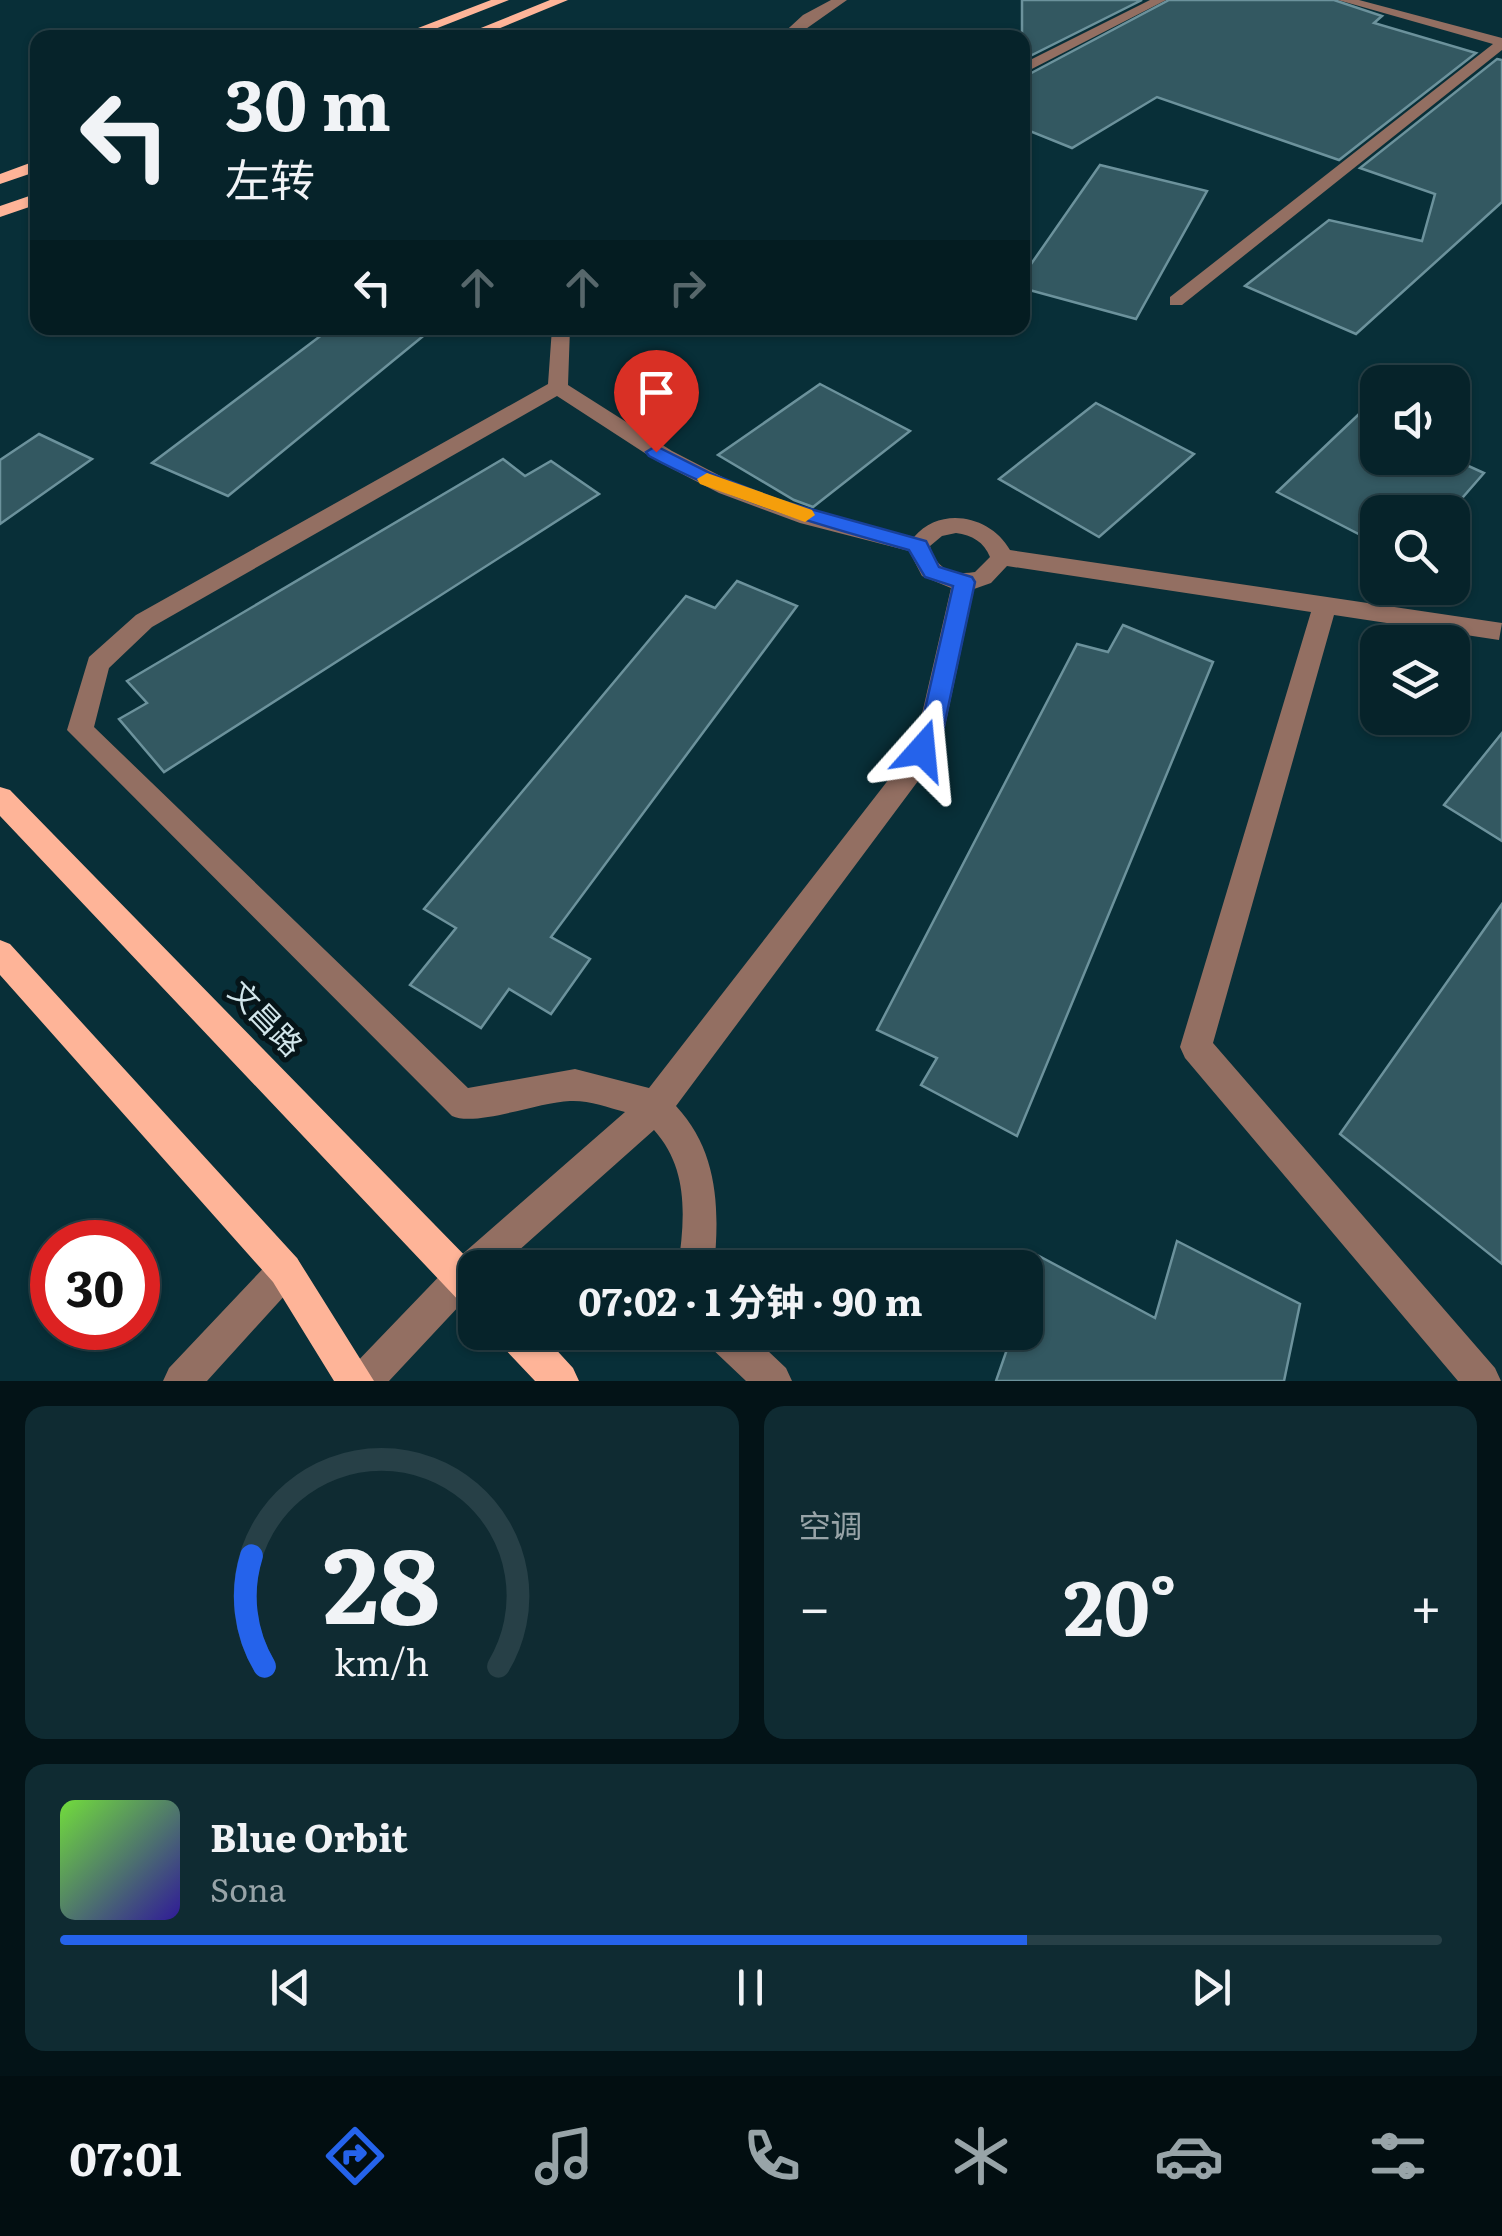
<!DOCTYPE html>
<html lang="zh">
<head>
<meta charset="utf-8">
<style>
  :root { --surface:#06232a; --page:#0f2b32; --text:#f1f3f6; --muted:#98a4a8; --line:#274047; --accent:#2563eb }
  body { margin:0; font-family:Literata,"Noto Sans SC",serif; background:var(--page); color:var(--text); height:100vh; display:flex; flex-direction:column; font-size:38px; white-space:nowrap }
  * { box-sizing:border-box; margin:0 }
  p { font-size:32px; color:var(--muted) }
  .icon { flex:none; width:55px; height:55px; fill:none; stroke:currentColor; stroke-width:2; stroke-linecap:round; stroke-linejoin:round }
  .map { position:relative; height:1381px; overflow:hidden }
  .panel { display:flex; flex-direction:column; gap:25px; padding:25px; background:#031317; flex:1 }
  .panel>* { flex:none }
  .guide { position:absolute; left:30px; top:30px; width:1000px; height:305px; border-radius:20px; box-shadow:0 2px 8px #0004,0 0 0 2px var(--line); background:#06232a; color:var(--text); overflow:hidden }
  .controls { position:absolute; left:1360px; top:365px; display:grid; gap:20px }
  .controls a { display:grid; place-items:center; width:110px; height:110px; border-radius:20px; background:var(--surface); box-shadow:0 2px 8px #0004,0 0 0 2px var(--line); font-size:50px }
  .speed { position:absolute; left:30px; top:1220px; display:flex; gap:20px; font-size:50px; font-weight:700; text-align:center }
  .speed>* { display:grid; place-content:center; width:130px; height:130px; border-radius:50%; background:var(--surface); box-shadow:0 2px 8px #0004,0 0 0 2px var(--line); line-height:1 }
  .speed .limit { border:15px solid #d22; background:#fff; color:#111 }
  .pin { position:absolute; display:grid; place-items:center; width:85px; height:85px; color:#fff; margin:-102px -42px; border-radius:50% 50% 50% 0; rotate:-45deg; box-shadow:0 0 10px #0007 }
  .pin .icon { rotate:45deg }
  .me { position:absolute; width:110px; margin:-55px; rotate:18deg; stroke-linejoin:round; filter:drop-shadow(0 0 8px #0008) }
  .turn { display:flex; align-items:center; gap:35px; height:210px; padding:0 30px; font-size:45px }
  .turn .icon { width:130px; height:130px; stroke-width:2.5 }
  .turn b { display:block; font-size:70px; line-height:85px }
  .lanes { display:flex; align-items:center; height:95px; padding:0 30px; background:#0003; justify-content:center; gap:50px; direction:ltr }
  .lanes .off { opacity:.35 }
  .big { font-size:75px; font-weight:700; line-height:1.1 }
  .panel .widget { flex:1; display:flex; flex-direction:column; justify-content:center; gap:15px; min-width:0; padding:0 35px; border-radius:20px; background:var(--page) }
  .panel .dial { align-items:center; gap:0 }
  .dial svg { height:260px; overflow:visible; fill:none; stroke:var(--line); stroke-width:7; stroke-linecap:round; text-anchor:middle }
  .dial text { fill:var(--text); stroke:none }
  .song { display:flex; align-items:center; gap:30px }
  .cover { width:120px; height:120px; border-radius:15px; background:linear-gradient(135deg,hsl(100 70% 55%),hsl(250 70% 35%)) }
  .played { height:10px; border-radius:5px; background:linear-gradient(90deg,var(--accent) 70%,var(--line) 70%) }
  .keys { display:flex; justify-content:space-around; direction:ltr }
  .heat { display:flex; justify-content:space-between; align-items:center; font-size:55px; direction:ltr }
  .panel .tiles { flex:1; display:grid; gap:25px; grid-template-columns:1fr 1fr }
  .widget:last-child { grid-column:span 2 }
  .trip { position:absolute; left:458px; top:1250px; width:585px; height:100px; border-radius:20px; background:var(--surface); box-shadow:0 2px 8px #0004,0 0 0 2px var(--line); font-weight:700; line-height:100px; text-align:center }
  .tabs { display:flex; height:160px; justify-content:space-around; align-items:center; background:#020e11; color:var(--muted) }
  .tabs .icon { width:70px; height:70px }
  .tabs .on { color:var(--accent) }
  .tabs b { font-size:45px; color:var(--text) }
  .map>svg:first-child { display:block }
</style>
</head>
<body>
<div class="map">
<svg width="1502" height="1381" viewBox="0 0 1502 1381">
  <rect width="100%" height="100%" fill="#082f38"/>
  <path fill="#335861" stroke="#6c929c" stroke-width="2.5" d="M 1022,0 L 1142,0 L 1022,60 Z
    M 1169,0 L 1334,0 L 1382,16 L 1374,23 L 1476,53 L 1339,160 L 1157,97 L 1072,148 L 1022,128 L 1022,78 Z
    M 1497,59 L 1502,60 L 1502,202 L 1356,334 L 1245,286 L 1329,220 L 1422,241 L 1435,194 L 1360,168 Z
    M 1100,165 L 1207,191 L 1136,319 L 1022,288 L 1022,277 Z
    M 331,328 L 433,328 L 228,496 L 152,463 Z
    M 820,384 L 910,431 L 813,507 L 794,500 L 718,455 Z
    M 1378,396 L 1378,458 L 1451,458 L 1484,473 L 1450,512 L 1378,512 L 1378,544 L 1277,492 Z
    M 1096,403 L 1194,454 L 1099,537 L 999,479 Z
    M 39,434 L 92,459 L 0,524 L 0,460 Z
    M 503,459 L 525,476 L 551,461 L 599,494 L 164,772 L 119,719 L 147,703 L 127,681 Z
    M 737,581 L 797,606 L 551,937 L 590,959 L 551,1014 L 509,989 L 481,1028 L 410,985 L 456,928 L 424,909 L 686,596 L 715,608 Z
    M 1123,625 L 1213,662 L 1017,1136 L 921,1085 L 937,1058 L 877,1030 L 1077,644 L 1108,652 Z
    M 1502,733 L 1502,841 L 1444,805 Z
    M 1502,904 L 1502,1264 L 1340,1134 Z
    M 1177,1241 L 1300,1304 L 1284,1381 L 996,1381 L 1013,1332 L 1025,1332 L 1025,1297 L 1039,1256 L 1155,1318 Z"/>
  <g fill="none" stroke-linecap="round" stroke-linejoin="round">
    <path fill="#936f62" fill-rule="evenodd" d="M 831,0 L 847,0 L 793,38 L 778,38 L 803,15 Z
      M 1150,0 L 1166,0 L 1022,74 L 1022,64 Z
      M 1338,0 L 1359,0 L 1502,38 L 1502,50 L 1182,305 L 1170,305 L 1170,297 L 1493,44 Z
      M 552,328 L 570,328 L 568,385 L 672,451 L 734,483 L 816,512 L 914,537 C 941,505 991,516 1010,550 L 1502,623 L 1499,640 L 1334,615 L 1213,1043 L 1495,1368 L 1501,1381 L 1458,1381 L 1185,1058 L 1180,1047 L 1311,612 L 1007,566 L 991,583 L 974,589 L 944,731 L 921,777 L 676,1106 C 718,1151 720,1208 714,1268 L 678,1268 C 685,1218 689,1169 654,1130 L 499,1268 L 475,1268 L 475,1289 L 389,1381 L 345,1381 L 351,1368 L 450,1265 L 625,1112 C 607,1107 588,1100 570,1101 C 539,1102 476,1127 452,1116 L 67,730 L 89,657 L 136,615 L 548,384 ZM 557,396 L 657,461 L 719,493 L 800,523 L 909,551 L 922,576 L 951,588 L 918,731 L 903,761 L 649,1088 L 575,1069 L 468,1088 L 94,727 L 109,668 L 152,627 ZM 956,533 C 972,535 984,542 990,557 L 975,572 C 953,576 936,569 930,546 L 942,536 Z
      M 285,1252 L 297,1258 L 303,1270 L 297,1282 L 207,1381 L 163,1381 L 169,1368 L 273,1258 Z
      M 703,1332 L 748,1332 L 786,1368 L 792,1381 L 746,1381 L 708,1345 Z"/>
    <path fill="#feb498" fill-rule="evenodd" d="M 491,0 L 509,0 L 412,38 L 392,38 Z
      M 550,0 L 568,0 L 476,38 L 456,38 Z
      M 38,160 L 38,171 L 0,184 L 0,174 Z
      M 38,193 L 38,204 L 0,217 L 0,206 Z
      M 0,787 L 10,790 L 477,1268 L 475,1309 L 462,1304 L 0,816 Z
      M 0,940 L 10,944 L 297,1258 L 374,1381 L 334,1381 L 273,1282 L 0,975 Z
      M 496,1332 L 540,1332 L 573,1368 L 579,1381 L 535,1381 L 501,1345 Z"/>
  </g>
  <path fill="#2563eb" stroke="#184099" stroke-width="2.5" d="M 656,446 L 712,474 L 778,500 L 926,541 L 939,567 L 972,577 L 975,582 L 943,731 L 930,757 L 913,757 L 910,750 L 920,731 L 953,586 L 925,577 L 909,550 C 819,525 732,501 649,456 L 646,452 Z"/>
  <path fill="#f59e0b" d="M 707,473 L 812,510 L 815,515 L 805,522 L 700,484 L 697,479 Z"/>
  <g text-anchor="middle" stroke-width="10" stroke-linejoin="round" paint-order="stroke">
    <g font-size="30" fill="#d2e6eb" stroke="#061519">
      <text transform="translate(265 1019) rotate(46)" y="10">文昌路</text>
    </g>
  </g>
</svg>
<div class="controls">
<a><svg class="icon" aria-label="sound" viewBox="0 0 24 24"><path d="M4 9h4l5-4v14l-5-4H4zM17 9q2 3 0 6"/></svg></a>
<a><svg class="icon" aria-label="search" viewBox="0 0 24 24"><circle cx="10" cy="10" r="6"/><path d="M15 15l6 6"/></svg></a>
<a><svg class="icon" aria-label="layers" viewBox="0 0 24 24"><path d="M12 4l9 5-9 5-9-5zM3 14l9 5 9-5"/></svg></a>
</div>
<div class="speed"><div class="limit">30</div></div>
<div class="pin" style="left:656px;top:452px;background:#d93025"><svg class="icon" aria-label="arrive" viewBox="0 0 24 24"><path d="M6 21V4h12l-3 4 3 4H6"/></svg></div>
<svg class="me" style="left:922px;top:750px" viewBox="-20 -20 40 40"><path d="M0-17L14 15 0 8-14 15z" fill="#2563eb" stroke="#fff" stroke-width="4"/></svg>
<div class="trip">07:02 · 1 分钟 · 90 m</div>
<div class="guide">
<div class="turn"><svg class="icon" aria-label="left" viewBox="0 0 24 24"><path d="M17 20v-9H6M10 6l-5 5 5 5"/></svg><div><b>30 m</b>左转</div></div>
<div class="lanes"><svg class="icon" aria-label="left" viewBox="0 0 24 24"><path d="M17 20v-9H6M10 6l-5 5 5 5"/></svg><svg class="icon off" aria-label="ahead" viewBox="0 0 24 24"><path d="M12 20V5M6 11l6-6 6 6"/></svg><svg class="icon off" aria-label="ahead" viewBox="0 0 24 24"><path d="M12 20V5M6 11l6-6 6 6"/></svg><svg class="icon off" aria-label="right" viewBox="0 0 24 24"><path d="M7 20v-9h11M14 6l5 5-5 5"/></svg></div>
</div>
</div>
<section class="panel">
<div class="tiles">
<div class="widget dial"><svg viewBox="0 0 100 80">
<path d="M14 69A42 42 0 1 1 86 69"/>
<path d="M14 69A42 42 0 0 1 10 35" stroke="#2563eb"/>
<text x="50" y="56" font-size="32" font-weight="700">28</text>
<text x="50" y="72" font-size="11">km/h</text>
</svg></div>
<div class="widget"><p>空调</p>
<div class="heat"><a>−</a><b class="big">20°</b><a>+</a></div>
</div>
<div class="widget">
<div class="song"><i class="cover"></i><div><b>Blue Orbit</b><p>Sona</p></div></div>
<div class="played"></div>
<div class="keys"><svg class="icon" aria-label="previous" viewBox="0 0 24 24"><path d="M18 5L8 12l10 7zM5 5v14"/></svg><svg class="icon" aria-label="pause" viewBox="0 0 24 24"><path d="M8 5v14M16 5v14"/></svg><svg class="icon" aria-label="next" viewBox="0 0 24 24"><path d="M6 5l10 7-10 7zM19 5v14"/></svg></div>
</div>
</div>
</section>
<nav class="tabs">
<b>07:01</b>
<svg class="icon on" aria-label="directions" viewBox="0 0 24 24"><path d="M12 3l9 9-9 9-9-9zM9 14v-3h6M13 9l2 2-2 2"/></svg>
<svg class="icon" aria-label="music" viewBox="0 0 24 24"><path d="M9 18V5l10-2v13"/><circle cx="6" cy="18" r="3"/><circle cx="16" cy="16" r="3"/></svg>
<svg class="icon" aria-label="phone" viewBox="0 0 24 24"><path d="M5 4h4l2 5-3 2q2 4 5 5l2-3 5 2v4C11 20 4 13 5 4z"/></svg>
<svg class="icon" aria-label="climate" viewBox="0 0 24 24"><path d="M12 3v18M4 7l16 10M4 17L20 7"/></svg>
<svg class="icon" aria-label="car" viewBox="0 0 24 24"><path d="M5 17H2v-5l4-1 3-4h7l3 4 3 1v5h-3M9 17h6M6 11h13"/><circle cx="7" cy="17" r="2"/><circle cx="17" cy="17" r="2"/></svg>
<svg class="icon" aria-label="filters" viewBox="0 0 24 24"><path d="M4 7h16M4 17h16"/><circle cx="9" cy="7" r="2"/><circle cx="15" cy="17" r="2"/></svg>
</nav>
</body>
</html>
